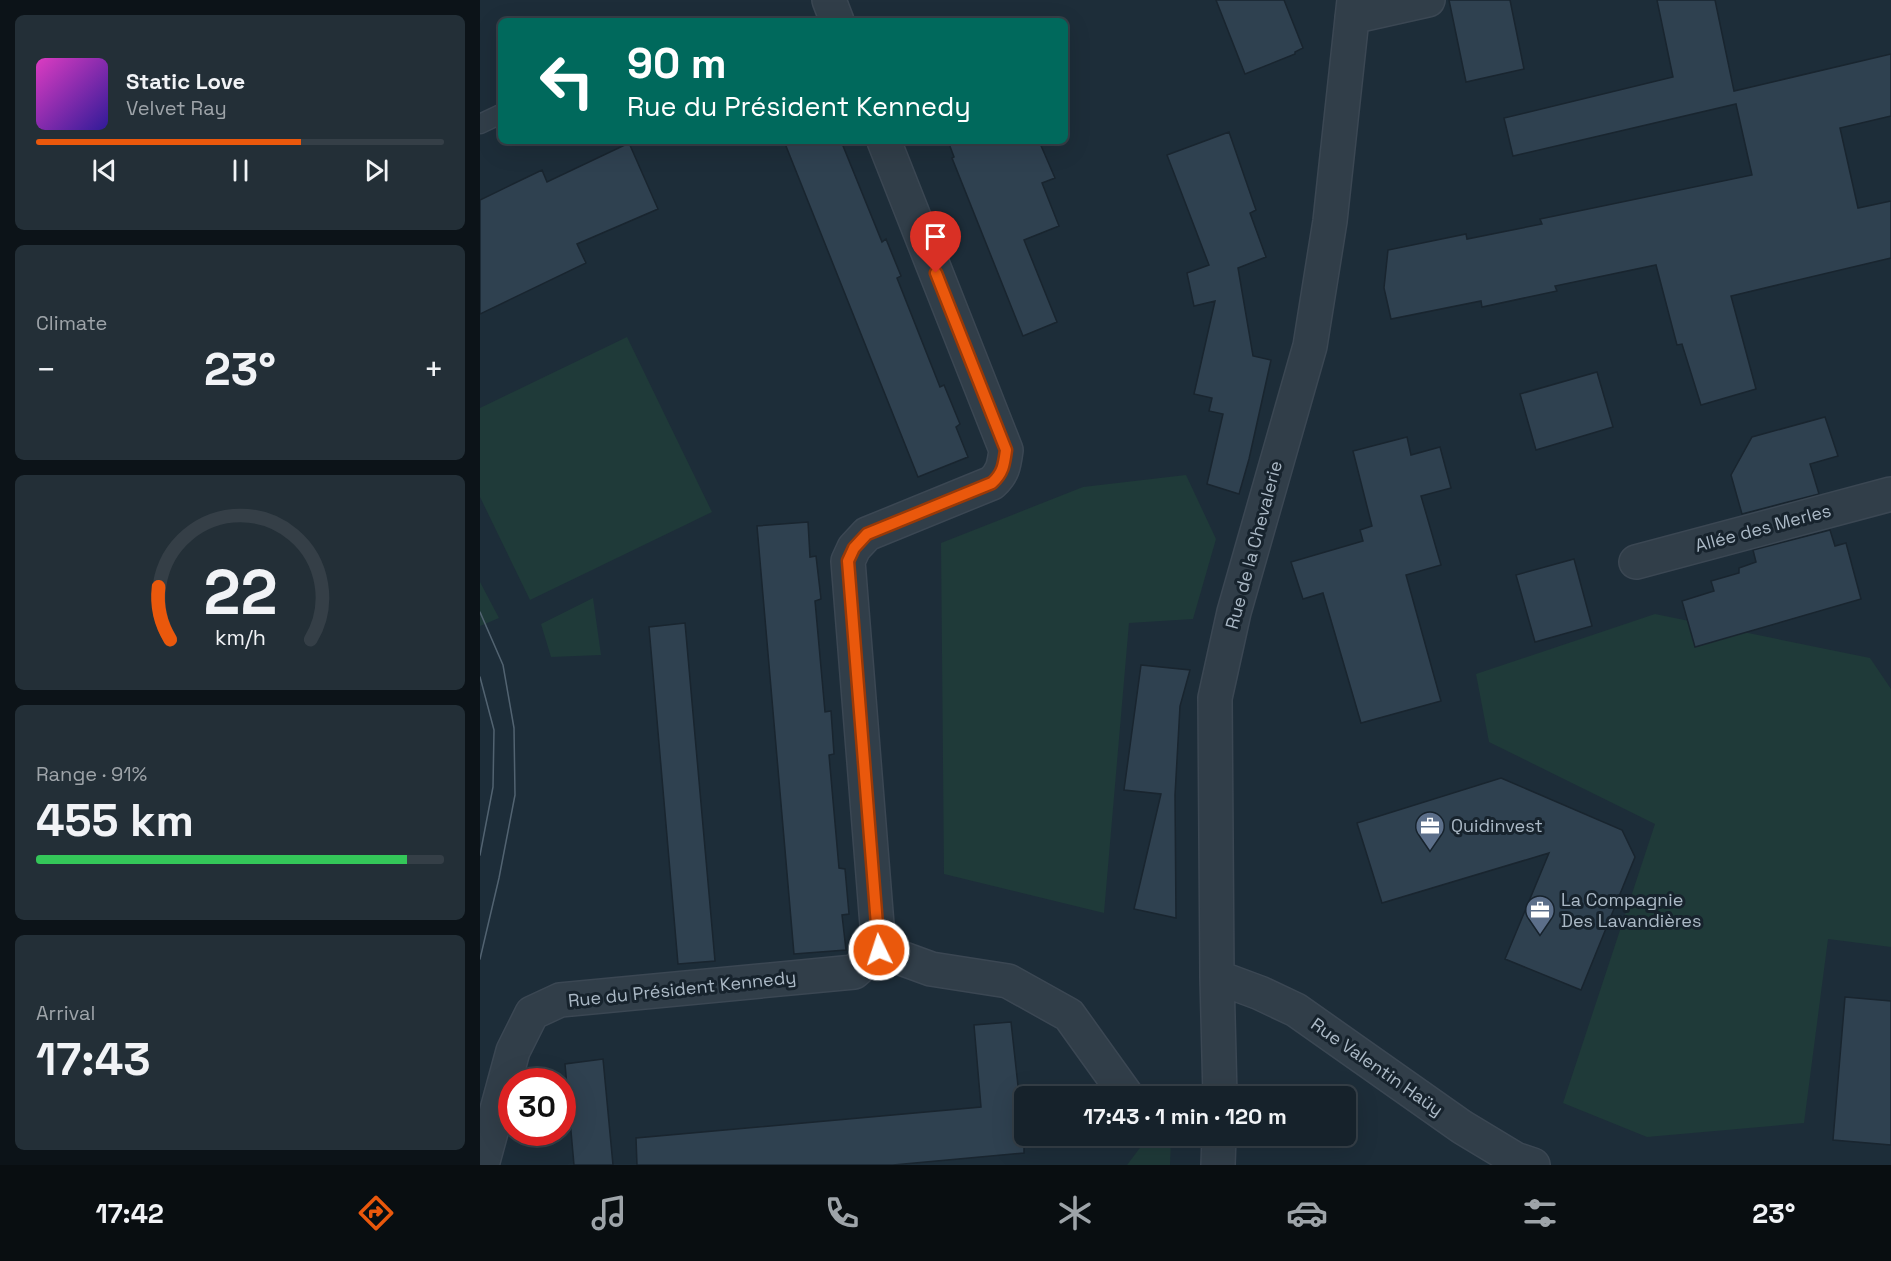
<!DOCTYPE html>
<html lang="en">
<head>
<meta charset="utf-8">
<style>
  :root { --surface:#16222b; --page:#232f37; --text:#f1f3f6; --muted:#9ea4a9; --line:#353f47; --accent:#ea580c }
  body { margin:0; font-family:"Space Grotesk",sans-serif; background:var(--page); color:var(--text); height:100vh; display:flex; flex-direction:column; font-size:22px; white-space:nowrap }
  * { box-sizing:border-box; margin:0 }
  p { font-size:20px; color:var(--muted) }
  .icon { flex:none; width:33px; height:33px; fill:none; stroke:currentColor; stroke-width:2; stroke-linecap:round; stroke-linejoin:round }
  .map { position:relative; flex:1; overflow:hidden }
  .details { display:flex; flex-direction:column; gap:15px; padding:15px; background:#0c1318; width:480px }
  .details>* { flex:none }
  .banner { position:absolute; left:18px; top:18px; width:570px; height:126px; border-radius:9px; box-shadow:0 6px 24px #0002,0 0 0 2px var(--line); background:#00695c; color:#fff; overflow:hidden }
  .speed { position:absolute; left:18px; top:1068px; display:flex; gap:12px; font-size:30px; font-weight:700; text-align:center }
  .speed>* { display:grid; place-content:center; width:78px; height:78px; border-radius:50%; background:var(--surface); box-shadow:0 6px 24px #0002,0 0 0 2px var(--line); line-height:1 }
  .speed .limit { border:9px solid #d22; background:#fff; color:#111 }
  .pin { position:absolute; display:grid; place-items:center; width:51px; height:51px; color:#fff; margin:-62px -26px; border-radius:50% 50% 50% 0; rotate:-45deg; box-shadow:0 0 6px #0007 }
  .pin .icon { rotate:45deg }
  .me { position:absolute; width:66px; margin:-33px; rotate:356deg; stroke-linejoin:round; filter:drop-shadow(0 0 4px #0008) }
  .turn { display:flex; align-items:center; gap:21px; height:126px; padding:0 30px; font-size:27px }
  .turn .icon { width:78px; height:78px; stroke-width:2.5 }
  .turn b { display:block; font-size:42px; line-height:51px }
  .big { font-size:45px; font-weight:700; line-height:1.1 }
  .details .card { flex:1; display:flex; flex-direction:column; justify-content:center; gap:9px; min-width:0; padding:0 21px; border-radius:9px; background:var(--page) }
  .details .dial { align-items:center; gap:0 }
  .dial svg { height:156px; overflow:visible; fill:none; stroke:var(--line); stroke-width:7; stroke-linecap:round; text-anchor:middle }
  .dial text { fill:var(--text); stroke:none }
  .song { display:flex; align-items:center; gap:18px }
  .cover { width:72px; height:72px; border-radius:9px; background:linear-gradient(135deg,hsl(310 70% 55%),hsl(250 70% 35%)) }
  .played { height:6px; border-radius:3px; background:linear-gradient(90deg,var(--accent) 65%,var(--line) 65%) }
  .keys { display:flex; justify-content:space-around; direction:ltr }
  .heat { display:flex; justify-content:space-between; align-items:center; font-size:33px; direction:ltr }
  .charge { height:9px; border-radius:4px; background:linear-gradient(90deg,#34c759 91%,var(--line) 0) }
  .trip { position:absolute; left:534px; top:1086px; width:342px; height:60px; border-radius:9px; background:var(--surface); box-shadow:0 6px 24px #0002,0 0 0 2px var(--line); font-weight:700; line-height:60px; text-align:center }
  .menu { display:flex; height:96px; justify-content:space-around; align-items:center; background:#090e11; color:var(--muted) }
  .menu .icon { width:42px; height:42px }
  .menu .selected { color:var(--accent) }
  .menu b { font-size:27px; color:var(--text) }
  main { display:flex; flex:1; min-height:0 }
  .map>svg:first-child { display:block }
</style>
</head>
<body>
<main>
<section class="details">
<div class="card">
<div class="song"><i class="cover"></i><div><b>Static Love</b><p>Velvet Ray</p></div></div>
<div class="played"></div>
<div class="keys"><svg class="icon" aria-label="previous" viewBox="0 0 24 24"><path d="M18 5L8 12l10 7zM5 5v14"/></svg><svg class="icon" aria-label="pause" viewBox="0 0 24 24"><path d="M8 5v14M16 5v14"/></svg><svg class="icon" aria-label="next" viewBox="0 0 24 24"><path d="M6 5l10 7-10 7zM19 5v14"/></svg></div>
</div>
<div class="card"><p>Climate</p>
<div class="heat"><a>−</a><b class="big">23°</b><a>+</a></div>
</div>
<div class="card dial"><svg viewBox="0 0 100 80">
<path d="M14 69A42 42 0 1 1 86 69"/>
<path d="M14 69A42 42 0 0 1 8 42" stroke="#ea580c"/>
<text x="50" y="56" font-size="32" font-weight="700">22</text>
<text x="50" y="72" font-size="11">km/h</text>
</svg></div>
<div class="card"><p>Range · 91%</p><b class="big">455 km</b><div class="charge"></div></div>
<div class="card"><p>Arrival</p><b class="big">17:43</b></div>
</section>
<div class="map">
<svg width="1411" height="1165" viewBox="0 0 1411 1165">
  <rect width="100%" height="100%" fill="#1d2d39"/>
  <path fill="#1f3a39" d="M 147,337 L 232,512 L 50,600 L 0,497 L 0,408 Z
    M 706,475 L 736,539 L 713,619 L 649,623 L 624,913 L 464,874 L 461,543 L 603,487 Z
    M 0,582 L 19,618 L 0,626 Z
    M 113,598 L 121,655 L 71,657 L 61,624 Z
    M 1175,614 L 1390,658 L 1411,689 L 1411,947 L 1348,939 L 1324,1123 L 1167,1137 L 1083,1103 L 1175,824 L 1009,742 L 996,674 Z
    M 668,1137 L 691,1139 L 690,1165 L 647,1165 Z"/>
  <path fill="#2f4150" stroke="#19252f" stroke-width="1.5" d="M 736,0 L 804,0 L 823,48 L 815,52 L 815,54 L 765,74 Z
    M 969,0 L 1030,0 L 1044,69 L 986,82 Z
    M 1177,0 L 1235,0 L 1254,91 L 1411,54 L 1411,116 L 1360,128 L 1378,208 L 1411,201 L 1411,258 L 1251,296 L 1276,389 L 1221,405 L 1202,344 L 1197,345 L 1176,265 L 1075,286 L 1077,291 L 1002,307 L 1001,301 L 911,319 L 904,288 L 908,250 L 986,234 L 987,239 L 1062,224 L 1060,219 L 1272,175 L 1256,104 L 1033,156 L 1024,118 L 1193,77 Z
    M 749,132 L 776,210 L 770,213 L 786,257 L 758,268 L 773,356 L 791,360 L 769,459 L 759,494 L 727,484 L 743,414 L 729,411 L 732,398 L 714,394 L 735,301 L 714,306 L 707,273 L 729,265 L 687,155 Z
    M 304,141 L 361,141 L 402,242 L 406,239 L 421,276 L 417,278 L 460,387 L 464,385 L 480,424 L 476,427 L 488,457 L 438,477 Z
    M 468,141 L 559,141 L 575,178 L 562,183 L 579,226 L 544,240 L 577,322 L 543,336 L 472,158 L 474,157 Z
    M 149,143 L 178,209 L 97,244 L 106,263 L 0,314 L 0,200 L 62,170 L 67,182 Z
    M 1117,372 L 1133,427 L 1056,450 L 1040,394 Z
    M 1345,417 L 1358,456 L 1330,464 L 1339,494 L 1262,514 L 1251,475 L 1272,437 Z
    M 927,437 L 931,455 L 960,447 L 971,488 L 941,496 L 961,565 L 926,575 L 961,701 L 881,723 L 843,593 L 823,599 L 811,562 L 883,541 L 880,530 L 892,526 L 873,451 Z
    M 328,522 L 330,557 L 336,556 L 341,599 L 335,601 L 345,712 L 351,711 L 354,754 L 349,755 L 359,868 L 365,869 L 369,914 L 362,915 L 366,950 L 314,954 L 277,526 Z
    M 1350,530 L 1355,546 L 1366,543 L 1381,599 L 1215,647 L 1202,601 L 1234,591 L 1231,581 L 1259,573 L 1259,568 L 1276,562 L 1273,550 Z
    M 1094,559 L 1112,626 L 1055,642 L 1036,575 Z
    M 205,623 L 235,961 L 198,964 L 169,627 Z
    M 661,665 L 710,670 L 700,706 L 695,795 L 696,918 L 654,909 L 681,794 L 644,790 Z
    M 1021,778 L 1142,830 L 1155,857 L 1101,990 L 1025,959 L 1069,853 L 902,903 L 877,823 Z
    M 1365,997 L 1411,1001 L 1411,1145 L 1353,1140 Z
    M 531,1022 L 540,1104 L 544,1104 L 544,1153 L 413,1165 L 157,1165 L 156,1138 L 501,1107 L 494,1025 Z
    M 123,1059 L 133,1165 L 94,1165 L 85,1064 Z"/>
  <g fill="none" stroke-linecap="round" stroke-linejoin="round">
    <g stroke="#3b4753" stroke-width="21">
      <path id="lane" d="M 0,124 L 21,114"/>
    </g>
    <g stroke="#3b4753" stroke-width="36">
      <path id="street" d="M 349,0 L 357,21
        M 872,17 L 948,0
        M 404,141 L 526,450 C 524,465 523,473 512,483 L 387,534 L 374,548 L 368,561 L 399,950 L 451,969 L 528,981 L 589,1015 L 647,1096
        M 1156,562 L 1411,494
        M 737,977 L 780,993 L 816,1010 L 982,1127 L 1035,1159 L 1053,1165
        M 740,1096 L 737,977 L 735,698 L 754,612 L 830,346 L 850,221 L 874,0
        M 2,1165 L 33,1051 L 52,1013 L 80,1000 L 374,972 L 399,950
        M 738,1165 L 739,1136"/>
    </g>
    <use href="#lane" stroke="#313e49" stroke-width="18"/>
    <use href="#street" stroke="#313e49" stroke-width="33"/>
    <path stroke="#526371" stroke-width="1.5" d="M 0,612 L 23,665 L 34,728 L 35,795 L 19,878 L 0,959
      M 0,677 L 14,730 L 13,787 L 0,855"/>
  </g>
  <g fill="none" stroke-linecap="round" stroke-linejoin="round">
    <g stroke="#983908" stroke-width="15">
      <path id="route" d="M 399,950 L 368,561 L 374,548 L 387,534 L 512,483 C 523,473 524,465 526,450 L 456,273"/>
    </g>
    <use href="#route" stroke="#ea580c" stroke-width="10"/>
  </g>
  <defs>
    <g id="office-pin" transform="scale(1.5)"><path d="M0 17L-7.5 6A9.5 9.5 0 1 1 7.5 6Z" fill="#5c6f8a" stroke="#17232d"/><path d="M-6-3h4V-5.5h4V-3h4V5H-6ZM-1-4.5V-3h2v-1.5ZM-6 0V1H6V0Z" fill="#fff"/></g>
  </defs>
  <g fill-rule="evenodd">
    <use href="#office-pin" x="950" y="826"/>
    <use href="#office-pin" x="1060" y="910"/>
  </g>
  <g text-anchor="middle" stroke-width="6" stroke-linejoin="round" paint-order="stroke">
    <g font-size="18" fill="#abb9c6" stroke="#17232d">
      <text transform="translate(1283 528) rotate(-15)" y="6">Allée des Merles</text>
      <text transform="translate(774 545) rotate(-75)" y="6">Rue de la Chevalerie</text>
      <text transform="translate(202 989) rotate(-6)" y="6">Rue du Président Kennedy</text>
      <text transform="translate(897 1067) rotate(35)" y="6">Rue Valentin Haüy</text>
    </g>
    <g font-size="18" fill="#abb9c6" stroke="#17232d" text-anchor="start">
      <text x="971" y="832">Quidinvest</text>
      <text x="1081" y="906">La Compagnie<tspan x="1081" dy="21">Des Lavandières</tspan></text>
    </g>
  </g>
</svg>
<div class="speed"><div class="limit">30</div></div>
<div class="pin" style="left:456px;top:273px;background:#d93025"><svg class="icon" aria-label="arrive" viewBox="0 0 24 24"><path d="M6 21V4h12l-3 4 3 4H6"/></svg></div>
<svg class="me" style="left:399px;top:950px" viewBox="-20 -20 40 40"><circle r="17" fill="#ea580c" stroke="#fff" stroke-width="3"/><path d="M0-11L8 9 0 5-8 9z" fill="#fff"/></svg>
<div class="trip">17:43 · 1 min · 120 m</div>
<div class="banner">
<div class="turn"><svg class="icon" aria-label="left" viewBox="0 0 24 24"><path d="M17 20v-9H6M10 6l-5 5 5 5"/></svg><div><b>90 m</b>Rue du Président Kennedy</div></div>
</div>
</div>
</main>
<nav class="menu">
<b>17:42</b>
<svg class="icon selected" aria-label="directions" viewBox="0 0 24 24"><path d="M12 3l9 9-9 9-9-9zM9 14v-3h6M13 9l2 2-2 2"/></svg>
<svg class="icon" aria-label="music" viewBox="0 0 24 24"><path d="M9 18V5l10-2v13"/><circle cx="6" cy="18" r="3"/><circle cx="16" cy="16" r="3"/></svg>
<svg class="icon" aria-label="phone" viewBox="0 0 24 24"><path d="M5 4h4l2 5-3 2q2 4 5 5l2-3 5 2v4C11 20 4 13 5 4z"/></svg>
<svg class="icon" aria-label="climate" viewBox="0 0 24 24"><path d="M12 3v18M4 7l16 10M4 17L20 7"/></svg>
<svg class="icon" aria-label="car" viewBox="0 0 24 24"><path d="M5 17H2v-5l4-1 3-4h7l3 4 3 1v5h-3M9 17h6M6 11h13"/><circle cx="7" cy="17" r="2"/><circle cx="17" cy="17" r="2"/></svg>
<svg class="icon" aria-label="filters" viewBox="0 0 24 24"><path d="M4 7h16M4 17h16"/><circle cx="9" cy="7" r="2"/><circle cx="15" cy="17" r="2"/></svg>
<b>23°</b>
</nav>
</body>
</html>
